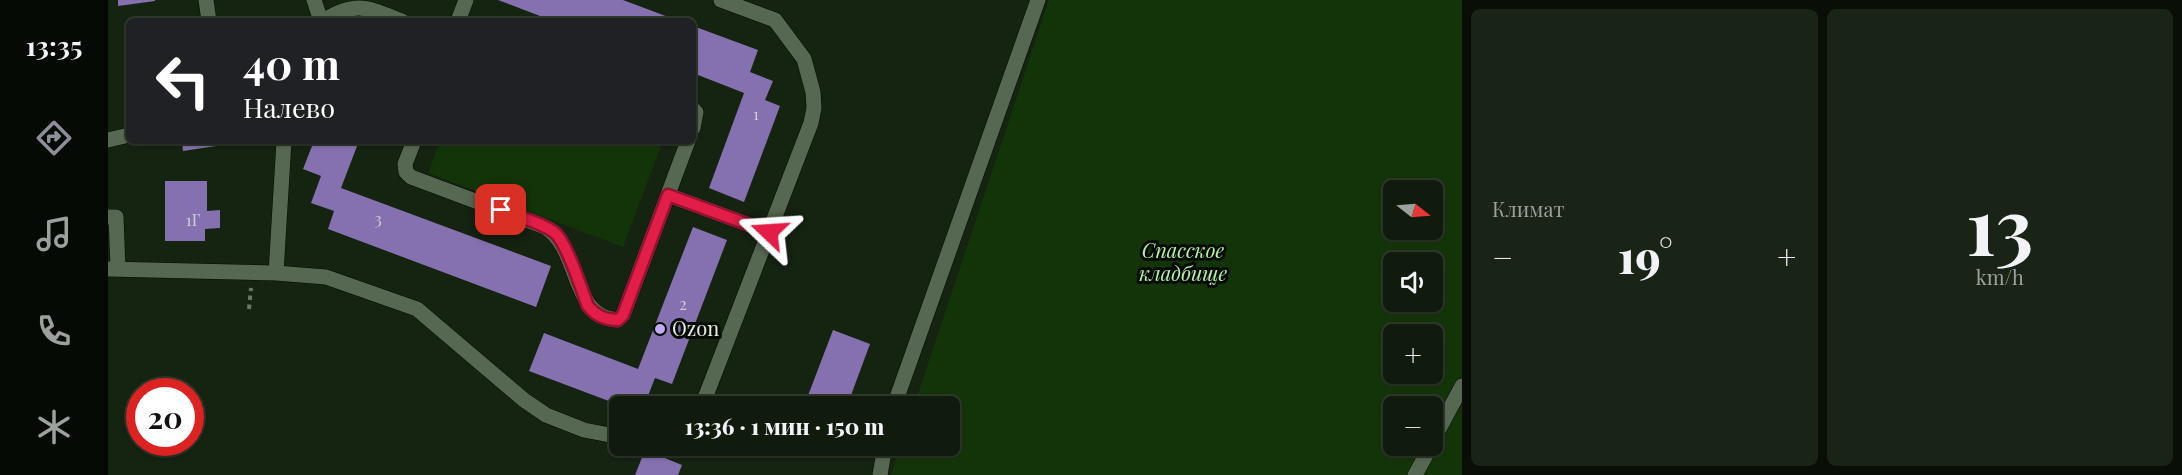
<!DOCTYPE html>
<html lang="ru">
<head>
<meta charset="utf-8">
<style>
  :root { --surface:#101a0d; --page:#192316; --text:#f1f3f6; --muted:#9ca19d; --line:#30382e; --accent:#8c9099 }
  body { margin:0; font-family:"Playfair Display",serif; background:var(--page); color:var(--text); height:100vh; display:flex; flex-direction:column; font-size:22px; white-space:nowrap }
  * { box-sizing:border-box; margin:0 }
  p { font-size:20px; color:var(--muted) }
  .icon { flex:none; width:33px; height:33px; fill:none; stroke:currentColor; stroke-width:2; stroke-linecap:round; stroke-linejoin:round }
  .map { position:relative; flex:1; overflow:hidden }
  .sheet { display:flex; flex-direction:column; gap:9px; padding:9px; background:#090e07; width:720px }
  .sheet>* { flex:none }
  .top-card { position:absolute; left:18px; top:18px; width:570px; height:126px; border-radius:9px; box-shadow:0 2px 4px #0004,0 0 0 2px var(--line); background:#202124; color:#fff; overflow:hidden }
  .needle { width:39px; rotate:107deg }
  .controls { position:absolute; left:1275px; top:180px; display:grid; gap:12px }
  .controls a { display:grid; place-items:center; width:60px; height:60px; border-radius:9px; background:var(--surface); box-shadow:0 2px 4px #0004,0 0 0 2px var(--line); font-size:30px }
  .speed { position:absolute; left:18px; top:378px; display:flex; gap:12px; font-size:30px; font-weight:700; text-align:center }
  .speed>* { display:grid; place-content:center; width:78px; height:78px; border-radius:50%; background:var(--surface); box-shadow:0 2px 4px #0004,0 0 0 2px var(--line); line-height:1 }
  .speed .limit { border:9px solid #d22; background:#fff; color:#111 }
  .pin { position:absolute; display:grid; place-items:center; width:51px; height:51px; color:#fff; margin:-26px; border-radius:12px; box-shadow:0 3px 9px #0006 }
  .me { position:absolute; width:66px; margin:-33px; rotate:290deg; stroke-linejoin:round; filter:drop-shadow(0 0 4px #0008) }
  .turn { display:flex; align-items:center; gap:21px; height:126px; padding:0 18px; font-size:27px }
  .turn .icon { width:78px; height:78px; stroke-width:2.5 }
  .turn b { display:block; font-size:42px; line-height:51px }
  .big { font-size:45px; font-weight:800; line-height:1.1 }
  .sheet .tile { flex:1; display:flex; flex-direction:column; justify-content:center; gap:9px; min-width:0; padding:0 21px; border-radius:9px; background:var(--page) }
  .sheet .dial { align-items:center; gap:0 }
  .dial b { font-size:78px; line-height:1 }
  .heat { display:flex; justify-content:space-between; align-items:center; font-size:33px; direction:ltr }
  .sheet .tiles { flex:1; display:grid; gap:9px; grid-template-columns:repeat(2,1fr) }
  .trip { position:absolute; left:501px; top:396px; width:351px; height:60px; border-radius:9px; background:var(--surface); box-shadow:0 2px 4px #0004,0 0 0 2px var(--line); font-weight:800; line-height:60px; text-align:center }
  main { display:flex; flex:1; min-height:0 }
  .tabs { display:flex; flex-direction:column; width:108px; justify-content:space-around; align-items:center; background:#060a05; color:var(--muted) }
  .tabs .icon { width:42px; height:42px }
  .tabs .active { color:var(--accent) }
  .tabs b { font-size:27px; color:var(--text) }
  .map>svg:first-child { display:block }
</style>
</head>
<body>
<main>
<nav class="tabs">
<b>13:35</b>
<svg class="icon active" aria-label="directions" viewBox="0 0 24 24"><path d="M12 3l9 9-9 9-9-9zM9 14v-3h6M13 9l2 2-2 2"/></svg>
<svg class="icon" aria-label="music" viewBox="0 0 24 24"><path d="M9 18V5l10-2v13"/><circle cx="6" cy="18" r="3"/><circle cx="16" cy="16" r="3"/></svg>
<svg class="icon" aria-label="phone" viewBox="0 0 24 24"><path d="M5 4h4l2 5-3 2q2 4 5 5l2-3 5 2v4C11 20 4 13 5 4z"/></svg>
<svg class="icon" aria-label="climate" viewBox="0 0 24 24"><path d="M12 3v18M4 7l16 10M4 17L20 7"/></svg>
</nav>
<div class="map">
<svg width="1354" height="475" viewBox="0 0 1354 475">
  <rect width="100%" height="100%" fill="#152311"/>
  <path fill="#133408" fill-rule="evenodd" d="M 941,0 L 1354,0 L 1354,475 L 783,475 L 792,446 L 842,446 L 842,406 L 806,406 ZM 1286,190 L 1324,190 L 1324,230 L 1286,230 ZM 1286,262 L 1324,262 L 1324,302 L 1286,302 ZM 1286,334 L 1324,334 L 1324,374 L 1286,374 ZM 1286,406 L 1324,406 L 1324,446 L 1286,446 Z
    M 332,141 L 555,141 L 515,247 L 320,173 Z"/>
  <path fill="#8571af" d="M 10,0 L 47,0 L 47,1 L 10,6 Z
    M 390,0 L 515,0 L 571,21 L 445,21 Z
    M 585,26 L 650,50 L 642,72 L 665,81 L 657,100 L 672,106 L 636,202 L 601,188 L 636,93 L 585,73 Z
    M 74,141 L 107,141 L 108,146 L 75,151 Z
    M 206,141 L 251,141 L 233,188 L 443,266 L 428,307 L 220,229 L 226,211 L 203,203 L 213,176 L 195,169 Z
    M 57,181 L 99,181 L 99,211 L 112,210 L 112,228 L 97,229 L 97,241 L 57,241 Z
    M 585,227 L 619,240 L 564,384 L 547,378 L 536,406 L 514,406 L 421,371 L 436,333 L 530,369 Z
    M 725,330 L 762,344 L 739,406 L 696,406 Z
    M 537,450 L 574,465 L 570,475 L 527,475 Z"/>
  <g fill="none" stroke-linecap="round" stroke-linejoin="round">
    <g stroke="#020c01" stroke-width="16">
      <path id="minor" d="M 98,0 L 101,21
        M 206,0 L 213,21
        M 215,21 C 248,0 260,8 294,21
        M 350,21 L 358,0
        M 585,109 L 588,112 L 585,128
        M 0,140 L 21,135
        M 306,141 L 297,164 L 298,172 L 303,177 L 437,227 C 473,249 462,318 510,320 L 515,315 L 580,141
        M 560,195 L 661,232
        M 0,217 L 8,217 L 10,268
        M 0,269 L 168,273 L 218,277 L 309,309 L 416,400 L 438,415 L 476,430 L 512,437
        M 168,273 L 176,141
        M 594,406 L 703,123 L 706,108 L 705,92 L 696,59 L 667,20 L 613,0
        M 786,406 L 930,0
        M 1324,442 L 1354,386
        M 772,475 L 777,446
        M 1307,475 L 1323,446"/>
    </g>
    <path stroke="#6a7767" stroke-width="4" stroke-dasharray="4.5 4.5" stroke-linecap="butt" d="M 141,309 L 143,288"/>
    <use href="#minor" stroke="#576852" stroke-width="15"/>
  </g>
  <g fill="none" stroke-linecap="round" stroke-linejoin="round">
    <g stroke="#92132f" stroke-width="15">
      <path id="route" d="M 393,210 C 409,217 431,221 446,232 C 459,242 473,289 480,306 C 487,315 498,320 510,320 L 515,315 L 560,195 L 661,232"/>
    </g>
    <use href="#route" stroke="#e11d48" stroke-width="10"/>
  </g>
  <circle fill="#c0a8f4" stroke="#050b04" stroke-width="2" cx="552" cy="329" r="6"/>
  <g text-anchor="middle" stroke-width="6" stroke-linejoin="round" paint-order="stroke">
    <g font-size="16" fill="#ccced4">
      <text x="648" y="120">1</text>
      <text x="270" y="225">3</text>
      <text x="85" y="226">1Г</text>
      <text x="575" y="310">2</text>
    </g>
    <g font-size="20" font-style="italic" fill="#b6f5a4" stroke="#050b04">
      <text x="1075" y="258">Спасское<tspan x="1075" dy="23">кладбище</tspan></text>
    </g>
    <g font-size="20" fill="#e3ede1" stroke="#050b04" text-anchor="start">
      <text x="564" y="336">Ozon</text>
    </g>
  </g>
</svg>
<div class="controls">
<a><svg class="needle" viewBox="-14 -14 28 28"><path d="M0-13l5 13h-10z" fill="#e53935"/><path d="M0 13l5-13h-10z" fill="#9ca19d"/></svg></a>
<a><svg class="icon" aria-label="sound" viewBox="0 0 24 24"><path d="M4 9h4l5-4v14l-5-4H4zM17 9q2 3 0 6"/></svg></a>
<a>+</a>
<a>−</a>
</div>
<div class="speed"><div class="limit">20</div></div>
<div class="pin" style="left:393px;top:210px;background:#d93025"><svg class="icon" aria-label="arrive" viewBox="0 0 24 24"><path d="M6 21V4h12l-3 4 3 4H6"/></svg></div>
<svg class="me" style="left:661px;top:232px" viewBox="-20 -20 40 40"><path d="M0-17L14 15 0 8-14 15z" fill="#e11d48" stroke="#fff" stroke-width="4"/></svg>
<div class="trip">13:36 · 1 мин · 150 m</div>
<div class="top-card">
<div class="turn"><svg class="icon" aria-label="left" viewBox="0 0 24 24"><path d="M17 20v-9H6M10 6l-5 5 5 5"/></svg><div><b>40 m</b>Налево</div></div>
</div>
</div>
<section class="sheet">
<div class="tiles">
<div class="tile"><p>Климат</p>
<div class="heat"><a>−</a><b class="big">19°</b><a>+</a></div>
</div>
<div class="tile dial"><b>13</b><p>km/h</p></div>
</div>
</section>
</main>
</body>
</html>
